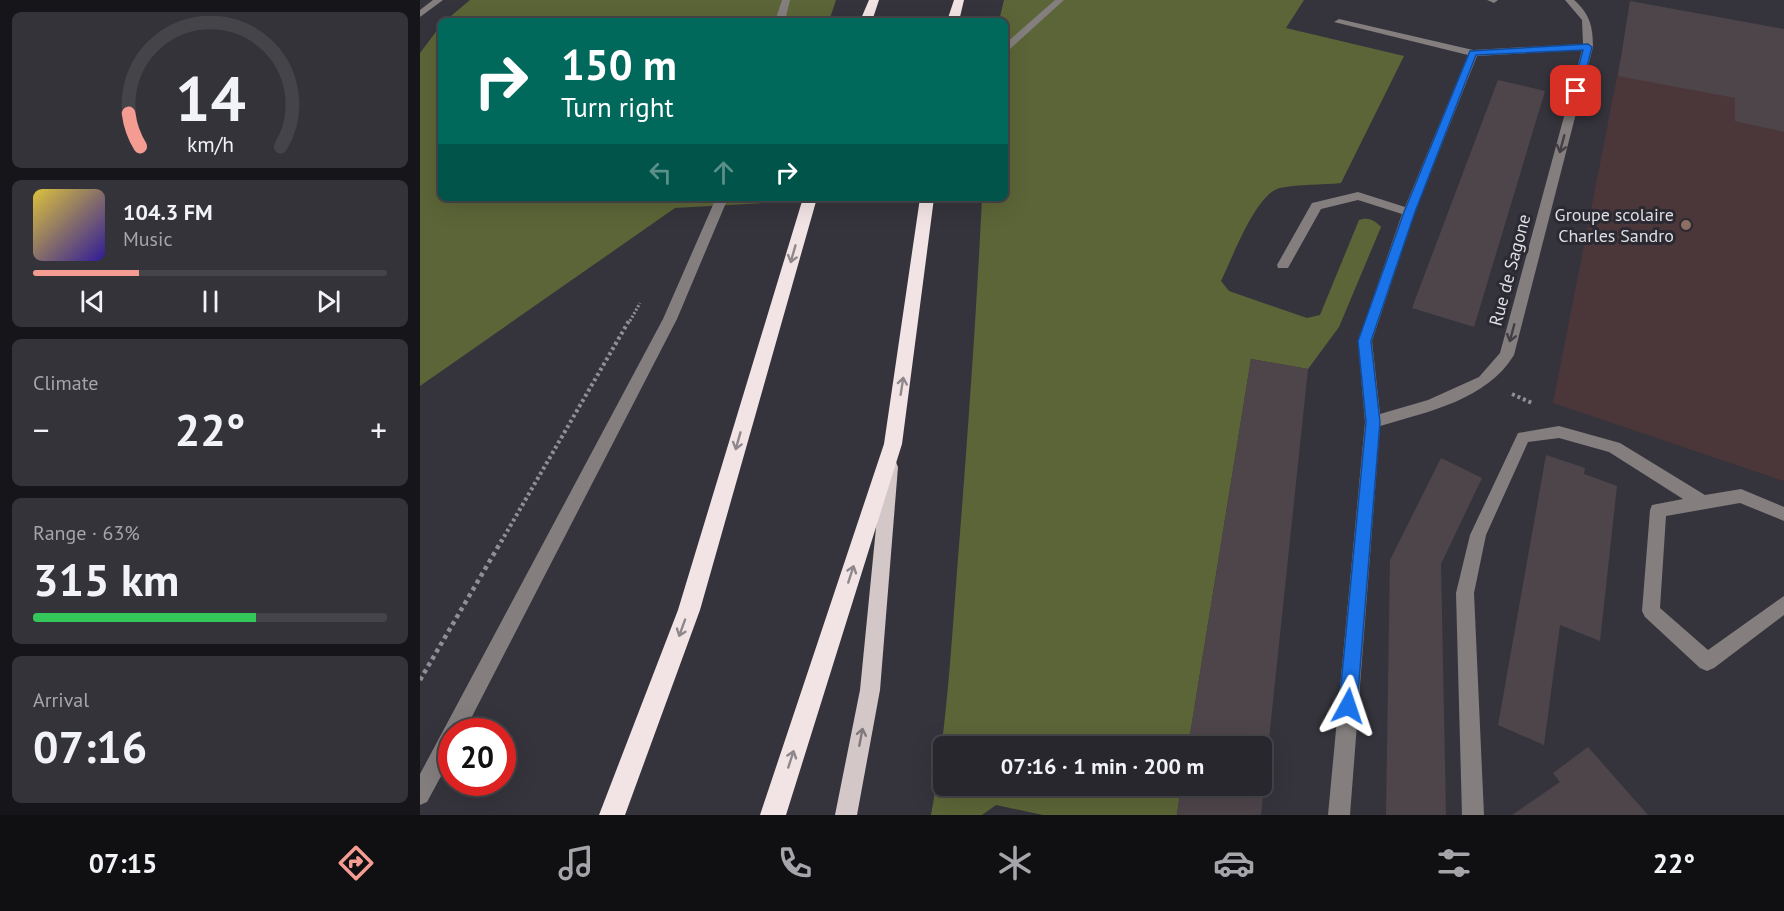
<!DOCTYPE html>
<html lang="en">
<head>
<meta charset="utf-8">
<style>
  :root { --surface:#28272d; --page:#343339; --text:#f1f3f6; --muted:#a5a5aa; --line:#444449; --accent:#f59c92 }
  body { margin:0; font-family:"PT Sans",sans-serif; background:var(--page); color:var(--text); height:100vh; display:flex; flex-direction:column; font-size:22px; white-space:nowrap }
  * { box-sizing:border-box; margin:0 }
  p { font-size:20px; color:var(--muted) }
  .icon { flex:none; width:33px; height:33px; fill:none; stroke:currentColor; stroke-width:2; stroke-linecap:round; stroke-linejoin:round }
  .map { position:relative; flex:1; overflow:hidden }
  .panel { display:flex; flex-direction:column; gap:12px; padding:12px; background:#161519; width:420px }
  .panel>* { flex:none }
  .banner { position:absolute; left:18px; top:18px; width:570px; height:183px; border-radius:9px; box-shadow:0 6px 24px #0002,0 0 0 2px var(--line); background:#00695c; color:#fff; overflow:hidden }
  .speed { position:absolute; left:18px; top:718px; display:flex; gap:12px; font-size:30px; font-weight:700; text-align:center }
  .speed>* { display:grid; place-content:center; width:78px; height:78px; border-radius:50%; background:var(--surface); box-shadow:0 6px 24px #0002,0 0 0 2px var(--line); line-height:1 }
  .speed .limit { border:9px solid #d22; background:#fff; color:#111 }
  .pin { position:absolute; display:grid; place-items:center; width:51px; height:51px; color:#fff; margin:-26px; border-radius:12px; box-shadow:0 3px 9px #0006 }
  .me { position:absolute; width:66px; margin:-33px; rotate:5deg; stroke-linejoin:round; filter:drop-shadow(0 0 4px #0008) }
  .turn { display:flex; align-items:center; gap:21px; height:126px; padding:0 24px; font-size:27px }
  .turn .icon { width:78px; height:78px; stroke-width:2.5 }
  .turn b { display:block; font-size:42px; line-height:51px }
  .lanes { display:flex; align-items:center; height:57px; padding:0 24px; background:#0003; justify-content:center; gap:30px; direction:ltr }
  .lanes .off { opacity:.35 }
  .big { font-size:45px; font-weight:600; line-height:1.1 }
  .panel .tile { flex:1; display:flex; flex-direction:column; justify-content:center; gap:9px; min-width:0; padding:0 21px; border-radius:9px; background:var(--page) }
  .panel .dial { align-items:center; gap:0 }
  .dial svg { height:156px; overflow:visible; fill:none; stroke:var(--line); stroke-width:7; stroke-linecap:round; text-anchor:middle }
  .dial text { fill:var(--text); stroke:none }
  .song { display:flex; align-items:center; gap:18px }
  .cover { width:72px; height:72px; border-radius:9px; background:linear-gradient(135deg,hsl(50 70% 55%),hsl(250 70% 35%)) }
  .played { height:6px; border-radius:3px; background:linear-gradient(90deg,var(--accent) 30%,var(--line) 30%) }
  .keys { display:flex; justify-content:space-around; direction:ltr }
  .heat { display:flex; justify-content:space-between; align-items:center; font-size:33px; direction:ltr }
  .charge { height:9px; border-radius:4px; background:linear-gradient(90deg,#34c759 63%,var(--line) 0) }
  .trip { position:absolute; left:513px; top:736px; width:339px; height:60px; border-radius:9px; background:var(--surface); box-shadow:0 6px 24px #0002,0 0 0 2px var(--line); font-weight:600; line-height:60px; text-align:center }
  .dock { display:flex; height:96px; justify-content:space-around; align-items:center; background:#101012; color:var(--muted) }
  .dock .icon { width:42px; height:42px }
  .dock .current { color:var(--accent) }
  .dock b { font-size:27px; color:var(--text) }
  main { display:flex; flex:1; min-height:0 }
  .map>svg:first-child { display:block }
</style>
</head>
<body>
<main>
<section class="panel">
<div class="tile dial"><svg viewBox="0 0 100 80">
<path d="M14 69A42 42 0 1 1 86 69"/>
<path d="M14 69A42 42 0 0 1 8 52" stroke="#f59c92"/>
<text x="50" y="56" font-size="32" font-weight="700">14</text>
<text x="50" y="72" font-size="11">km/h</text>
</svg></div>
<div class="tile">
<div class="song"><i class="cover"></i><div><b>104.3 FM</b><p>Music</p></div></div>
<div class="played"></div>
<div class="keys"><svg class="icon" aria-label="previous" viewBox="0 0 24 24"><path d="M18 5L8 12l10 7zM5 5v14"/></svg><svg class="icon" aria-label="pause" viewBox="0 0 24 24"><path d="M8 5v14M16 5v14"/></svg><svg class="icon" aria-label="next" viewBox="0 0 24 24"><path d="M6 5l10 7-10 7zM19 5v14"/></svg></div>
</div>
<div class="tile"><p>Climate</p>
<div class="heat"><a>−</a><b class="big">22°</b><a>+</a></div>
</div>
<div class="tile"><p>Range · 63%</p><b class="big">315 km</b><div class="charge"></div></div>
<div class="tile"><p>Arrival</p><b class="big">07:16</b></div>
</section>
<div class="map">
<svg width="1364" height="815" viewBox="0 0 1364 815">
  <rect width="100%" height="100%" fill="#35343c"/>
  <path fill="#4b3639" d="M 1210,11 L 1364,47 L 1364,481 L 1133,403 Z"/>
  <path fill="#5c6537" d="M 50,0 L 416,0 L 409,21 L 25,21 Z
    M 584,0 L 884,0 L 866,28 L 984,56 L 921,183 C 901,185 879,184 860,188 C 836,193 812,259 801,281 L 809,291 L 887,318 L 900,315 L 939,220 C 949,217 954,220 961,227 L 919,327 L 888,369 L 831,359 L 768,747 L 524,747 L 524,786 L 761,786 L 757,815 L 623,815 L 576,805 L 562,815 L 511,815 C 526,735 531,652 537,571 C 547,446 556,322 562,198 L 585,198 L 585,21 L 579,21 Z
    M 21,25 L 21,198 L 346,198 L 344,203 L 255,208 L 0,386 L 0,53 Z"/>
  <path fill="#4e454a" d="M 1210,1 L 1364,29 L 1364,132 L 1315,121 L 1315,98 L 1198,76 Z
    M 1078,80 L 1125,91 L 1054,327 L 992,308 Z
    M 831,359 L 888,369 L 841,815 L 757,815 L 761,786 L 842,786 L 842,747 L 768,747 Z
    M 1126,455 L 1165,468 L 1164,474 L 1197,486 L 1180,641 L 1140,625 L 1124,745 L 1078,725 Z
    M 1021,458 L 1062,478 L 1021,564 L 1026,815 L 966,815 L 970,560 Z
    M 1168,747 L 1228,815 L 1092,815 L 1140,782 L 1133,773 Z"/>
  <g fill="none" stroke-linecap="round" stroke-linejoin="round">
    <path stroke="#908f96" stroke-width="3" stroke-dasharray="2 2" stroke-linecap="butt" d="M 210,321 L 220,303"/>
    <path stroke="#908f96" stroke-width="4" stroke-dasharray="3 3" stroke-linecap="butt" d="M 1092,394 L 1112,403
      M 81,542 L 210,319"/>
    <path stroke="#908f96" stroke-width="4.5" stroke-dasharray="4 4" stroke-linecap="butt" d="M 0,680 L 82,540"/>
    <path fill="#847e7e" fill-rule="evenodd" d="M 13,0 L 23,0 L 0,17 L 0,10 Z
      M 362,0 L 370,0 L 365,21 L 355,21 Z
      M 635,0 L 644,0 L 590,49 L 585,49 L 585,44 Z
      M 1067,0 L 1078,0 L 1074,3 Z
      M 1145,0 L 1154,0 C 1170,14 1173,27 1173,47 L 1094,355 C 1067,400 1007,412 960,426 L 930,815 L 908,815 L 945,422 L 938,341 L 982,214 L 938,200 L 901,209 L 868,268 L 858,268 L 857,265 L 892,203 L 938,192 L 985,207 L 1048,55 L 914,22 L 919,19 L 1053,50 L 1163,44 L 1162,20 ZM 1162,50 L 1080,353 L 1059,377 L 1008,400 L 960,414 L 952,341 L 995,212 L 1057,56 Z
      M 296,198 L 308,198 L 257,319 L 44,732 L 32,732 L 32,756 L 7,802 L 0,805 L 0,774 L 243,319 Z
      M 1139,426 L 1200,443 L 1285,495 L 1321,489 L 1364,507 L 1364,521 L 1320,503 L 1246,516 L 1240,608 L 1288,650 L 1364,596 L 1364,615 L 1294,668 L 1287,671 L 1280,668 L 1225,617 L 1222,611 L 1230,510 L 1232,505 L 1263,499 L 1189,452 L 1139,438 L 1108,442 L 1066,535 L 1054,593 L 1064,815 L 1042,815 L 1036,593 L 1050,535 L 1098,433 Z"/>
    <path fill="#d3c7c7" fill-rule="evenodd" d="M 470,460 L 476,462 L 478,467 L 460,690 L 437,815 L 415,815 L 440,690 L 462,467 L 464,462 Z"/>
    <path fill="#f2e4e4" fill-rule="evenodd" d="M 449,0 L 459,0 L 452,21 L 440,21 Z
      M 534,0 L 544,0 L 539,21 L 527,21 Z
      M 383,198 L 397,198 L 280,610 L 205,815 L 179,815 L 258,610 Z
      M 500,198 L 514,198 L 482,444 L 366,815 L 340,815 L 464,444 Z"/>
  </g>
  <defs><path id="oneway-shaft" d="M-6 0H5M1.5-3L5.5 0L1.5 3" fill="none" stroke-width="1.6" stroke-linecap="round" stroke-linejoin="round" transform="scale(1.5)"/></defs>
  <g stroke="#413f45">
    <use href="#oneway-shaft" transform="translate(1142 144) rotate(105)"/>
    <use href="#oneway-shaft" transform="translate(1092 333) rotate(105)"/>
  </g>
  <g stroke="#8e878b">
    <use href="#oneway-shaft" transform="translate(373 254) rotate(106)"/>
    <use href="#oneway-shaft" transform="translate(482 386) rotate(-81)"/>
    <use href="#oneway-shaft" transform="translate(318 441) rotate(106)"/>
    <use href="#oneway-shaft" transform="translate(431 574) rotate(-72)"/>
    <use href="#oneway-shaft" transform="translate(262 628) rotate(110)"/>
    <use href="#oneway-shaft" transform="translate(371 759) rotate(-72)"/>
  </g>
  <use stroke="#7f787c" href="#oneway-shaft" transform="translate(441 737) rotate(-79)"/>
  <path fill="#1a73e8" stroke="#114b97" stroke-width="1.5" d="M 1168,44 L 1172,47 L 1161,91 L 1156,94 L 1152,91 L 1163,50 L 1056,55 L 995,212 L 951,341 L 960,422 L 937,706 L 934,713 L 928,715 L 922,713 L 919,706 L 946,422 L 938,341 L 984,212 L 1050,51 Z"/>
  <circle fill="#8d6e63" stroke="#2b2a32" stroke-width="2" cx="1266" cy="225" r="6"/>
  <g text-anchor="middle" stroke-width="6" stroke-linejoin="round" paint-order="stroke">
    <g font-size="18" fill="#dfdee3" stroke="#2b2a32" text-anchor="end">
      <text x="1254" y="221">Groupe scolaire<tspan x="1254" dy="21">Charles Sandro</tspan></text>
    </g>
    <g font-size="18" fill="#dfdee3" stroke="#2b2a32">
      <text transform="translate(1090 270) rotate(-75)" y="6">Rue de Sagone</text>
    </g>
  </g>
</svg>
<div class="speed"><div class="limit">20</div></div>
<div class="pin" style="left:1156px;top:91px;background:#d93025"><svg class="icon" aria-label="arrive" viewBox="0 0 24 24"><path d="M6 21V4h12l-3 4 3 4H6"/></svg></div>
<svg class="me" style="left:928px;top:706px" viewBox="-20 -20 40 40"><path d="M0-17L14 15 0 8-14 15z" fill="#1a73e8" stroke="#fff" stroke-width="4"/></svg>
<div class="trip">07:16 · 1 min · 200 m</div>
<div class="banner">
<div class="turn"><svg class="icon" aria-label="right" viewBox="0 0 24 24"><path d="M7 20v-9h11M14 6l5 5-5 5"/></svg><div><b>150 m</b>Turn right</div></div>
<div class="lanes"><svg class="icon off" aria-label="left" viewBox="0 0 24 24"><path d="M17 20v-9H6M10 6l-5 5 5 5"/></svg><svg class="icon off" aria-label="ahead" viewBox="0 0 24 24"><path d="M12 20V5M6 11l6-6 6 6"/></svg><svg class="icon" aria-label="right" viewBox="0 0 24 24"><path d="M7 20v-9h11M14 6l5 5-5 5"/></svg></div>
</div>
</div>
</main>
<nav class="dock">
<b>07:15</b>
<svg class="icon current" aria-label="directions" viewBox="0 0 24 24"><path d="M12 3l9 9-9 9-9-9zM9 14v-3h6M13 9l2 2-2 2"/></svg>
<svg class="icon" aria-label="music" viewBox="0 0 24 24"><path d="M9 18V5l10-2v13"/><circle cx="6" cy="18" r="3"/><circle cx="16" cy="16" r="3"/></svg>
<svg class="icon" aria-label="phone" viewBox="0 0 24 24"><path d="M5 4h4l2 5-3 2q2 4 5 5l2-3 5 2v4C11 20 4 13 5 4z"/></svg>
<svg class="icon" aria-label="climate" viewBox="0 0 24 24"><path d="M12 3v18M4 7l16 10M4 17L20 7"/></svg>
<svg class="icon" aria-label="car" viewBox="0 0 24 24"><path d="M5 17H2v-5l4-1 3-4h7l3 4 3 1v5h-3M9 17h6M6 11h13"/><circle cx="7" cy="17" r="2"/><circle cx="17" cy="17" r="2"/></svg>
<svg class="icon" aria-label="filters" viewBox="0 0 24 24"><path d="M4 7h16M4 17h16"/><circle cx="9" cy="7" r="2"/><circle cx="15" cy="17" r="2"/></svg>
<b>22°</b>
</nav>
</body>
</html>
